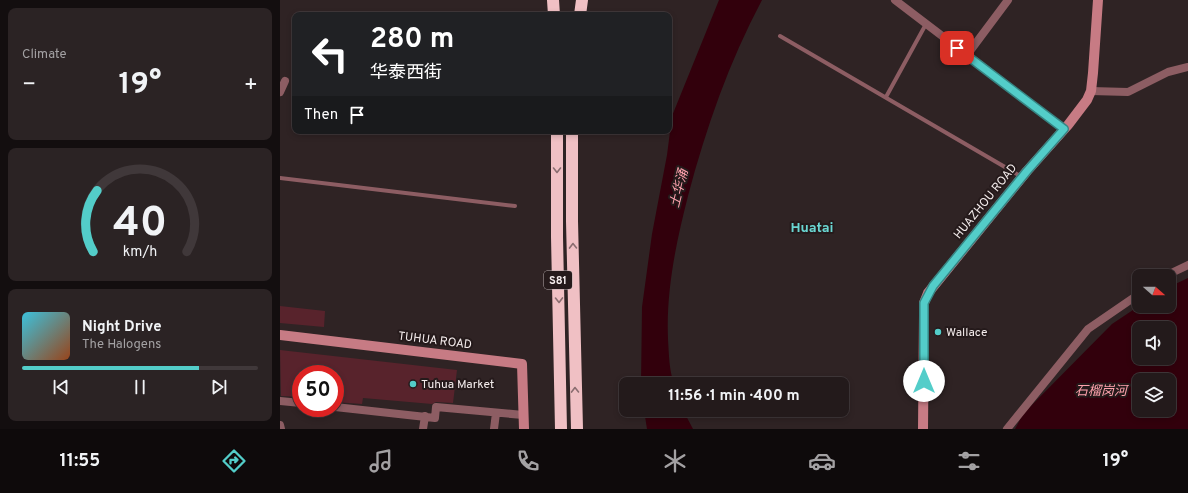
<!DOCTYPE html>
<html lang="en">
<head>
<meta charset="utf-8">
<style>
  :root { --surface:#231a1b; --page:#2b2324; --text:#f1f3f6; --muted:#a3a1a3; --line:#40383a; --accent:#53cdc9 }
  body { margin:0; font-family:Overpass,"Noto Sans SC",sans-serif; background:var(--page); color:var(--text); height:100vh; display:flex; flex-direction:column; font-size:15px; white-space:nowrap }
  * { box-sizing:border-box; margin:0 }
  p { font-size:13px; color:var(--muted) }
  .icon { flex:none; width:22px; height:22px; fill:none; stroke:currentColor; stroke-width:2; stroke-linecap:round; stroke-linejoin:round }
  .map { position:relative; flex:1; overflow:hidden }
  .drawer { display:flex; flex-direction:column; gap:8px; padding:8px; background:#130e0f; width:280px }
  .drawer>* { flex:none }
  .banner { position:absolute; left:12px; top:12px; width:380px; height:122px; border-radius:8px; box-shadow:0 2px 6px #0003,0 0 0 1px var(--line); background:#202124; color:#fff; overflow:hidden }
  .needle { width:26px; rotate:111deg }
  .controls { position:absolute; left:852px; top:269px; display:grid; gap:8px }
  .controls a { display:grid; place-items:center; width:44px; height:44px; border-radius:8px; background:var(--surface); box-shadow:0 2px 6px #0003,0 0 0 1px var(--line); font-size:20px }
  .speed { position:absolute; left:12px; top:365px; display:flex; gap:8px; font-size:20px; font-weight:700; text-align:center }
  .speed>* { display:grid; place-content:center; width:52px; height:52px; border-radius:50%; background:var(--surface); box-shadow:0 2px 6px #0003,0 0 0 1px var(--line); line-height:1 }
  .speed .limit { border:6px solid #d22; background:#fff; color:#111 }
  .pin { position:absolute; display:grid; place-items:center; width:34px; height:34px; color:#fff; margin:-17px; border-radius:8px; box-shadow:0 2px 6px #0006 }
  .me { position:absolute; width:44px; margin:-22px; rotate:0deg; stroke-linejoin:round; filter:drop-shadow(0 0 3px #0008) }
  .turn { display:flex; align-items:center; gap:14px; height:84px; padding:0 12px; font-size:18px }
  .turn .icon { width:52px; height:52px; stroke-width:2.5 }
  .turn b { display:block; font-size:28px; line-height:34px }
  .then { display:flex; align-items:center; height:38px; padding:0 12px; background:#0003; gap:8px; font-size:15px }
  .big { font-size:30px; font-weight:700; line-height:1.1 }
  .drawer .widget { flex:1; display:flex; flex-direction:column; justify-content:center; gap:6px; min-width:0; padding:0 14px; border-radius:8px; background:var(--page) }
  .drawer .dial { align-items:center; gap:0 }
  .dial svg { height:104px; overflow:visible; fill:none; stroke:var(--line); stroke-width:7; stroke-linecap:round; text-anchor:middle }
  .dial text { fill:var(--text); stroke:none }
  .song { display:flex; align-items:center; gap:12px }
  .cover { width:48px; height:48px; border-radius:6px; background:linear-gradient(135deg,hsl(190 70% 55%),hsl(20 70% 35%)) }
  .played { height:4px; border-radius:2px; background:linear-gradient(90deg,var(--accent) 75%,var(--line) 75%) }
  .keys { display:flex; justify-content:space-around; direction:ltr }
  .heat { display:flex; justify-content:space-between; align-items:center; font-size:22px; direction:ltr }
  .trip { position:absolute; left:339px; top:377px; width:230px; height:40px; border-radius:8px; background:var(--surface); box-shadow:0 2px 6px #0003,0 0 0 1px var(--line); font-weight:700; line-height:40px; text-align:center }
  .tab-bar { display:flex; height:64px; justify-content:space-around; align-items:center; background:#0e0a0b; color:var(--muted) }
  .tab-bar .icon { width:28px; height:28px }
  .tab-bar .current { color:var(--accent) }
  .tab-bar b { font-size:18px; color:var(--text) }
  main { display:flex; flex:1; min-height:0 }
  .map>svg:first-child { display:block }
</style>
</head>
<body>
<main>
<section class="drawer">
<div class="widget"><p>Climate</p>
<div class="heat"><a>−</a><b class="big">19°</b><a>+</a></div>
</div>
<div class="widget dial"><svg viewBox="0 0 100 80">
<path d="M14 69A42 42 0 1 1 86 69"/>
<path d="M14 69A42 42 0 0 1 17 22" stroke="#53cdc9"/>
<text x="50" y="56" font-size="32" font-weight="700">40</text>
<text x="50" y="72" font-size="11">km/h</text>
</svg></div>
<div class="widget">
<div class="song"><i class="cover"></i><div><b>Night Drive</b><p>The Halogens</p></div></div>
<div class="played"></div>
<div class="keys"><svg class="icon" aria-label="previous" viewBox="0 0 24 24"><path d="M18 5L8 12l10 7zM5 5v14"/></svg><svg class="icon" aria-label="pause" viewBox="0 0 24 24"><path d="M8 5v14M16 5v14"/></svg><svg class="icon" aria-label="next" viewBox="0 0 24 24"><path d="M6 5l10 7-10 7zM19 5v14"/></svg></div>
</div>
</section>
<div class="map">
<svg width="908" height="429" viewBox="0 0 908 429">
  <rect width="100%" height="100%" fill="#2f2324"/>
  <path fill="#32000c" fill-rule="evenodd" d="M 439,0 L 482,0 C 449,62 426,128 408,196 C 396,243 386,290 388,339 C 389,355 389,369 394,384 L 361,384 L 362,307 L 372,234 L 387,155 L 392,116 Z
    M 908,278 L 908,429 L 735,429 L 743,414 L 832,324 L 859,306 L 889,306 L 889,287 ZM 859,328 L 889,328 L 889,358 L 859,358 ZM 859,380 L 889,380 L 889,410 L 859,410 Z
    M 364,410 L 403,410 L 413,429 L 367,429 Z"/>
  <path fill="#58232c" d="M 0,306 L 45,311 L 44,327 L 0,323 Z
    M 0,350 L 177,370 L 173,403 L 156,402 L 152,404 L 83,398 L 82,404 L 55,402 L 55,374 L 21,374 L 21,397 L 1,396 Z"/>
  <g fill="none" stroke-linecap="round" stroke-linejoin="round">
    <path stroke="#8d5d63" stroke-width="4" d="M 500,36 L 742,177
      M 606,97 L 646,24
      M 0,178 L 235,206"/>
    <path stroke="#8d5d63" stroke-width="8" d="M 615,0 L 784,129
      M 687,55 L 728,0
      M 811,91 L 848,92 L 888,72 L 908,67
      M 0,92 L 5,81
      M 885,276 L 908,265
      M 0,401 L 21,403
      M 55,407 L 155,418 L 156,407 L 243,415
      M 0,425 L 1,429
      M 143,429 L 145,416
      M 214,429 L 216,413
      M 727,429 L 808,329 L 859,294"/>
    <path stroke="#c77b84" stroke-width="10" d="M 0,335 L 242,364 L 244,429
      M 643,429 L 644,315 L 644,303 L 648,293 L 747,171 L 788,125 L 807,100 L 811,91 L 813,73 L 818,0"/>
    <path stroke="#f0c0c4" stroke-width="12" d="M 273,0 L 274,15
      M 300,15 L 302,0
      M 277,131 L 277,237 L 281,429
      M 292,131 L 292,221 L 297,429"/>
  </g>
  <defs><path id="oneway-chevron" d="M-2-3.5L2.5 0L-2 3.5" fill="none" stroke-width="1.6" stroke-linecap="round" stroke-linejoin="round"/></defs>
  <g stroke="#8a6d70">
    <use href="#oneway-chevron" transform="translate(277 170) rotate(90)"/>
    <use href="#oneway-chevron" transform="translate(293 246) rotate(-91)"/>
    <use href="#oneway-chevron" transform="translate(279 300) rotate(89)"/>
    <use href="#oneway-chevron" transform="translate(295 390) rotate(-91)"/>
  </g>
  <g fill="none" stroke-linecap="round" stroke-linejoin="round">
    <g stroke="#368583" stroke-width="10">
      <path id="route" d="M 644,381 L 644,303 L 653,286 L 747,171 L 784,129 L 677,48"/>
    </g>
    <use href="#route" stroke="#53cdc9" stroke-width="7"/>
  </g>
  <g fill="#53cdc9" stroke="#251a1b" stroke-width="1.5">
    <circle cx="658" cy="332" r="4"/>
    <circle cx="133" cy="384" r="4"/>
  </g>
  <g text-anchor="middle" stroke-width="4" stroke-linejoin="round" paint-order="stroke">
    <rect fill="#251a1b" stroke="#b6adad" stroke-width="1" x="264" y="271" width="28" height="18" rx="3"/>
    <g font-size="11" font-weight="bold" fill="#f4ecec">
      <text x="278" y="284">S81</text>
    </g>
    <g font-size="12" fill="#f4ecec" stroke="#251a1b">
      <text transform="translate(705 201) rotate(-51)" y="4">HUAZHOU ROAD</text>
      <text transform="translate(155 340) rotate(7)" y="4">TUHUA ROAD</text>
    </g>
    <g font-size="12" fill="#f4ecec" stroke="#251a1b" text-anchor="start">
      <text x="666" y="336">Wallace</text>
      <text x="141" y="388">Tuhua Market</text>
    </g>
    <g font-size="13" font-style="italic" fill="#fea2ad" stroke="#251a1b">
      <text transform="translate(398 188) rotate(-76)" y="5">土华涌</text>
      <text x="821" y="395">石榴岗河</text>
    </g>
    <g font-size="14" font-weight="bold" fill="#6ad6d2" stroke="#251a1b">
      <text x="532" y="232">Huatai</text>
    </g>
  </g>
</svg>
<div class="controls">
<a><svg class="needle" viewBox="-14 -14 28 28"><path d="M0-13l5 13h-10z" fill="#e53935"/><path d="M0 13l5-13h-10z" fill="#a3a1a3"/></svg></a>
<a><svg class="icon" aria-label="sound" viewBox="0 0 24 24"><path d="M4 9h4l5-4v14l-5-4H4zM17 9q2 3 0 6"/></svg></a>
<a><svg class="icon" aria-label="layers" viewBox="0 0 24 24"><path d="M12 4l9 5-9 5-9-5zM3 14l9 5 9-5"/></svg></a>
</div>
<div class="speed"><div class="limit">50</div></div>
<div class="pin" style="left:677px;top:48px;background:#d93025"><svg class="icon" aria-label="arrive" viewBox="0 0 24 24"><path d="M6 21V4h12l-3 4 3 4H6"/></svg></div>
<svg class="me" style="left:644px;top:381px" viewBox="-20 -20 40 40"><circle r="19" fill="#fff"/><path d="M0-13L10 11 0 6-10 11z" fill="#53cdc9"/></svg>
<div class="trip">11:56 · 1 min · 400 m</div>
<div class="banner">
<div class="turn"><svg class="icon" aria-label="left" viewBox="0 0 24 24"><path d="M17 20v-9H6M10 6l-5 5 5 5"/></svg><div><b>280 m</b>华泰西街</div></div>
<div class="then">Then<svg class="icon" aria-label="arrive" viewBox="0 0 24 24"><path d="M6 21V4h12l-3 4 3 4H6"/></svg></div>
</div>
</div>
</main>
<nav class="tab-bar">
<b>11:55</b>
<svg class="icon current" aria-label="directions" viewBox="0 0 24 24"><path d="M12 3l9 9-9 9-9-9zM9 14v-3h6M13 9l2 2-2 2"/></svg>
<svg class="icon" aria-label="music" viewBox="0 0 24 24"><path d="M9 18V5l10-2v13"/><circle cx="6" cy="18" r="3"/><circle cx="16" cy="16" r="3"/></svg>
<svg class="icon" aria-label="phone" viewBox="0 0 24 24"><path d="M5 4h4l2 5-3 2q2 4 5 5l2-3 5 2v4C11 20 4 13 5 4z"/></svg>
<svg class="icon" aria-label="climate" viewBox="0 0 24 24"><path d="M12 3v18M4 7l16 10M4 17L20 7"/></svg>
<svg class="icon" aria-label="car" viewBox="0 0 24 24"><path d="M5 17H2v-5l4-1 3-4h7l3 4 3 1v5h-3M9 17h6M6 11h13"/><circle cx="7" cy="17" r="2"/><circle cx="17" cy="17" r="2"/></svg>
<svg class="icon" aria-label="filters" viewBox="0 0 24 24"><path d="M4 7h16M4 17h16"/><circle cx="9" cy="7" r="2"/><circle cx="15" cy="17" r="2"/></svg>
<b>19°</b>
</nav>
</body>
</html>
